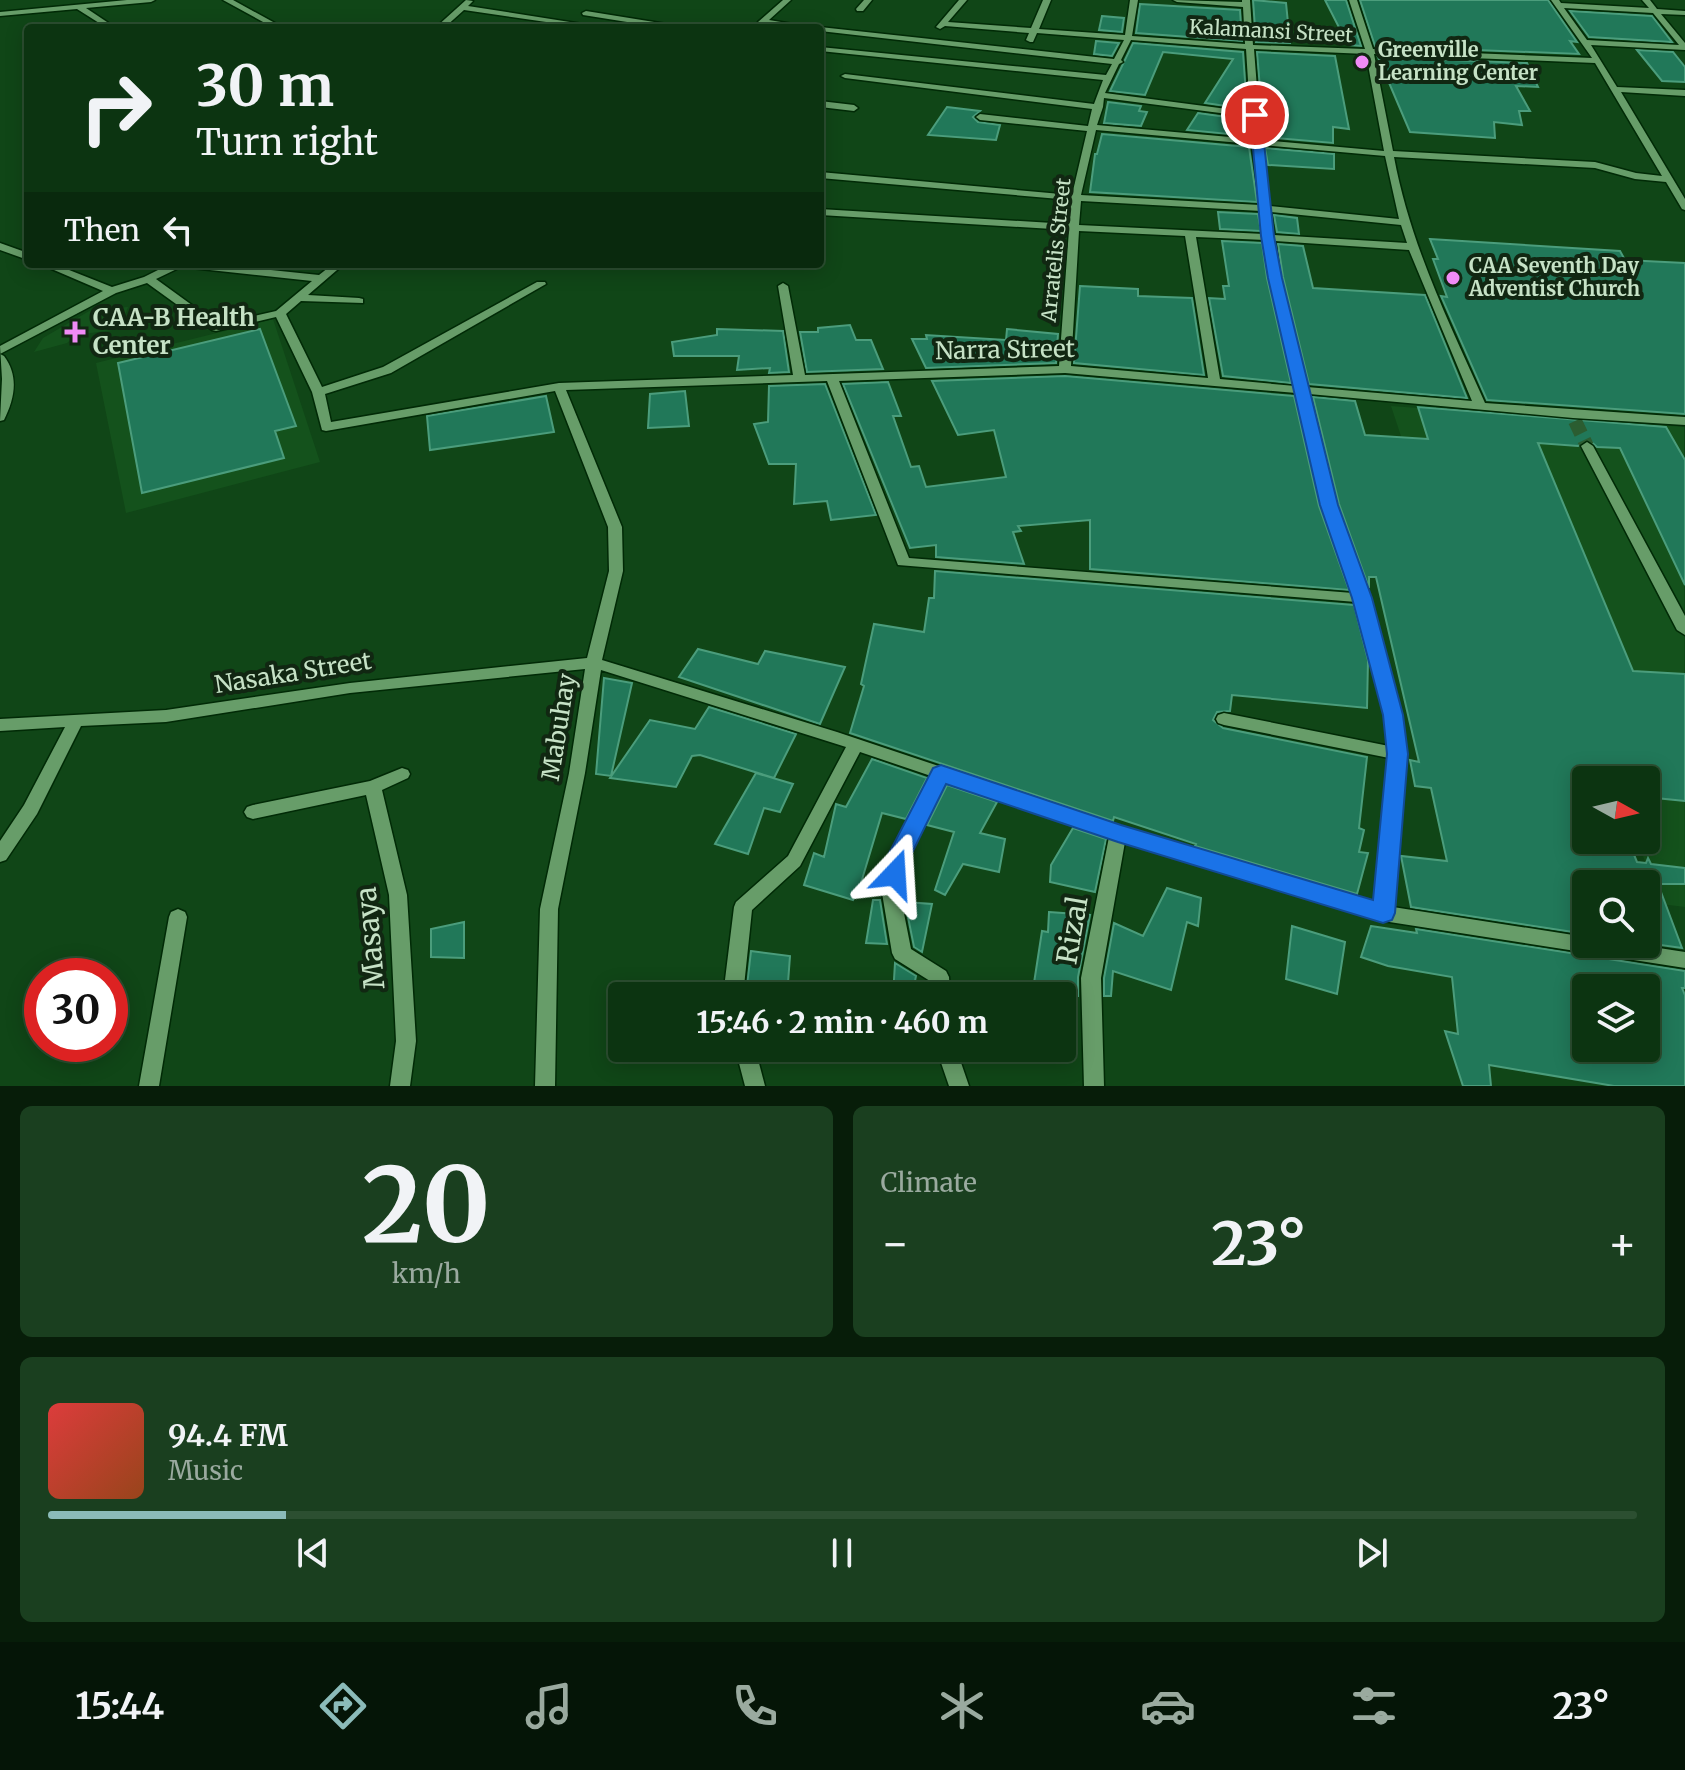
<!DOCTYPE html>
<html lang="en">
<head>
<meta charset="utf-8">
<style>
  :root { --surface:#0c3411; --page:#1a3f1f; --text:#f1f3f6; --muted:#9aaa9f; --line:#2c4f31; --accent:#8bbbb9 }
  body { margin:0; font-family:Merriweather,serif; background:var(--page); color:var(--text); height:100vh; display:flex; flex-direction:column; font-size:30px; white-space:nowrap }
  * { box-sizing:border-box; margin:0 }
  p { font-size:26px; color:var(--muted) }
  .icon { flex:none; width:44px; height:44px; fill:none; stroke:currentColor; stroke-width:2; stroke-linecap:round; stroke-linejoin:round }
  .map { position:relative; height:1086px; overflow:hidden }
  .details { display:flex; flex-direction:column; gap:20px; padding:20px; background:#071d09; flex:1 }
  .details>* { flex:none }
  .banner { position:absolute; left:24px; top:24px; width:800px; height:244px; border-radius:8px; box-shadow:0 4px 20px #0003,0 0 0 2px var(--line); background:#0c3411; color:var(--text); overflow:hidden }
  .needle { width:52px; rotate:98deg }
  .controls { position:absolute; left:1572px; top:766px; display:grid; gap:16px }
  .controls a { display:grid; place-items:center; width:88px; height:88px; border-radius:8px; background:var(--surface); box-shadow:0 4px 20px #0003,0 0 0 2px var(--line); font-size:40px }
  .speed { position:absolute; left:24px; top:958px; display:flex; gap:16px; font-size:40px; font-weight:700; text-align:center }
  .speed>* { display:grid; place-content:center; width:104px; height:104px; border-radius:50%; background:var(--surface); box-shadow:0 4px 20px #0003,0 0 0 2px var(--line); line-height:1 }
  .speed .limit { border:12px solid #d22; background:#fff; color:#111 }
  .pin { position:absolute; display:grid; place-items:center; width:68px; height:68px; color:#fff; margin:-34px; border:4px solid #fff; border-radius:50%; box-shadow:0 2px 8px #0007 }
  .me { position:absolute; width:88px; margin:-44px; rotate:20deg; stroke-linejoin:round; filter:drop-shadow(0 0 6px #0008) }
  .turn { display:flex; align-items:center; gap:28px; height:168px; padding:0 40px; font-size:36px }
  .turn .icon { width:104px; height:104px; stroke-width:2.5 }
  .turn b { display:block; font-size:56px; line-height:68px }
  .then { display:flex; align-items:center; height:76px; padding:0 40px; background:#0003; gap:16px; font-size:30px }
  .big { font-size:60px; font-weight:700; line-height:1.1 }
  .details .tile { flex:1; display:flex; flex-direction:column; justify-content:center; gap:12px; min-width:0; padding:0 28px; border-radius:12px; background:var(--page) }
  .details .dial { align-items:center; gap:0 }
  .dial b { font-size:104px; line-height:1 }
  .song { display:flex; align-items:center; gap:24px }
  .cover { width:96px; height:96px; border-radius:12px; background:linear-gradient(135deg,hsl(0 70% 55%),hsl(20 70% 35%)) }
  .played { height:8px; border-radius:4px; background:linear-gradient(90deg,var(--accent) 15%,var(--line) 15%) }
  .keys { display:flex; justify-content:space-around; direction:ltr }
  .heat { display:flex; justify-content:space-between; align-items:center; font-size:44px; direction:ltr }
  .details .tiles { flex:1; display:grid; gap:20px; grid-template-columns:1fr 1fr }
  .tile:last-child { grid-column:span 2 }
  .trip { position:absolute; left:608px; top:982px; width:468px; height:80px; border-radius:8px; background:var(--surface); box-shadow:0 4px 20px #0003,0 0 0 2px var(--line); font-weight:700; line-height:80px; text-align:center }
  .dock { display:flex; height:128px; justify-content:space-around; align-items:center; background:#051507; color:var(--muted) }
  .dock .icon { width:56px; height:56px }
  .dock .on { color:var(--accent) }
  .dock b { font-size:36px; color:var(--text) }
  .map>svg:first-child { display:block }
</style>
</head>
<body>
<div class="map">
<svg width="1685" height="1086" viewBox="0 0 1685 1086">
  <rect width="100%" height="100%" fill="#104617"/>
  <path fill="#14521c" d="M 128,307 L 120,329 L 76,335 L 67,343 L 34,352 L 43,338 L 91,310 Z
    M 273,319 L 320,462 L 126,513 L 96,363 Z
    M 1391,406 L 1684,427 L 1685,907 L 1661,904 L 1637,840 L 1646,840 L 1646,780 L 1439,551 Z"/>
  <path fill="#217859" stroke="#4b9d7c" stroke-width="2" fill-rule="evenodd" d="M 1253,0 L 1286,3 L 1290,43 L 1256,42 Z
    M 1325,0 L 1346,0 L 1361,46 L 1348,45 Z
    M 1360,0 L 1548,0 L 1577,42 L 1570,41 L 1579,54 L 1375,46 Z
    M 1140,4 L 1240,10 L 1242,41 L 1136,33 Z
    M 1570,11 L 1652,16 L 1672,42 L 1589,37 Z
    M 1102,16 L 1124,18 L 1122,32 L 1099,30 Z
    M 1096,41 L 1119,43 L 1112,56 L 1094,54 Z
    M 1133,43 L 1243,52 L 1247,109 L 1205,103 L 1233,59 L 1163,52 L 1145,95 L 1110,91 Z
    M 1637,50 L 1673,52 L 1685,67 L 1685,82 L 1662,81 Z
    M 1257,52 L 1335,56 L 1349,129 L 1333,127 L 1333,143 L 1264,137 Z
    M 1378,57 L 1527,63 L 1538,87 L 1516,86 L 1530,111 L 1519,111 L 1522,125 L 1494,122 L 1495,138 L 1410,132 Z
    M 1108,102 L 1141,106 L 1139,111 L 1147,112 L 1141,126 L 1104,123 Z
    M 947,107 L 980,111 L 973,117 L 978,122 L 1000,125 L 996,140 L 928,135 Z
    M 1198,113 L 1248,120 L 1249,136 L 1187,130 Z
    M 1102,134 L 1249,147 L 1257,202 L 1090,192 L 1095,154 L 1097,154 Z
    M 1265,148 L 1334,154 L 1334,169 L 1268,165 Z
    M 1218,212 L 1258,214 L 1261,231 L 1220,229 Z
    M 1274,215 L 1297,218 L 1299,234 L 1277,232 Z
    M 1430,239 L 1620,251 L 1625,260 L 1685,263 L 1685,414 L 1487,400 L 1441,296 L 1447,297 L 1433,259 L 1438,259 Z
    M 1222,241 L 1262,243 L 1267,278 L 1291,383 L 1223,376 L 1209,298 L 1225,299 L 1223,286 L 1229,286 Z
    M 1278,244 L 1303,246 L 1313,288 L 1425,295 L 1467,398 L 1309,384 L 1283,277 Z
    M 1080,286 L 1138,289 L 1138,296 L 1192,298 L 1204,375 L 1074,363 Z
    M 850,325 L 856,340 L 871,340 L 883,369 L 807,372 L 800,332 L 818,332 L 818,328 Z
    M 260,329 L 296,426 L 275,431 L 284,458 L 142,493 L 118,363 Z
    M 717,329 L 783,331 L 789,372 L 769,373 L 770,368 L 737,370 L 739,356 L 674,356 L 672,342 L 717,335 Z
    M 1007,329 L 1058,334 L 1056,363 L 926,368 L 912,339 L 927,339 L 926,335 L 1006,340 Z
    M 1065,376 L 1294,396 L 1319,506 L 1349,590 L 1090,569 L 1090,520 L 1018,526 L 1021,531 L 1013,532 L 1024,564 L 936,557 L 936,545 L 910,548 L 843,384 L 888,382 L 901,416 L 893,416 L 911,467 L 919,466 L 926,487 L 1006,477 L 994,430 L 958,435 L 932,381 Z
    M 825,384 L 876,515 L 831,520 L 827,501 L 794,504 L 796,464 L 769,464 L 754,424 L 768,422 L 769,386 Z
    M 685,391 L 689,426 L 648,428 L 650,394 Z
    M 546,396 L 554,432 L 430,450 L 427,416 Z
    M 1313,397 L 1355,401 L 1365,435 L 1428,439 L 1418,407 L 1666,427 L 1685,460 L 1685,585 L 1620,448 L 1597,447 L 1589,440 L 1578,446 L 1538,443 L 1633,671 L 1685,674 L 1685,801 L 1646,797 L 1646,780 L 1586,780 L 1586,840 L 1628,840 L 1637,862 L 1646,863 L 1648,858 L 1651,864 L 1685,868 L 1685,884 L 1658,884 L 1682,948 L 1646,943 L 1646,884 L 1586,884 L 1586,934 L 1411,907 L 1401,856 L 1447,861 L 1431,788 L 1415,786 L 1410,760 L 1419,762 L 1376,577 L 1369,577 L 1369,588 L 1339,504 Z
    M 935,571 L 1354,605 L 1368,660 L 1367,708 L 1232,695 L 1230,711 L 1217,712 L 1213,720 L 1223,728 L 1367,757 L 1359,828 L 1364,830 L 1359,852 L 1368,853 L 1357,894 L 1195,846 L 1196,844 L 1114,817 L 1113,821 L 850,733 L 864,686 L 861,684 L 874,624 L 924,632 L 929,598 L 934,598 Z
    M 698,649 L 758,664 L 765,651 L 845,667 L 820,724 L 679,677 Z
    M 604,678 L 632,683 L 611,776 L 596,774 Z
    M 709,707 L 796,734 L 774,778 L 700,755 L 692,756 L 676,787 L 610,778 L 650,720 L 695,729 Z
    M 872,759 L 927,778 L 906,819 L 882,813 L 861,883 L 853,900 L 804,885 L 814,853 L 824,857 L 836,804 L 846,807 Z
    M 756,773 L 793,784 L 780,812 L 764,808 L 748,854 L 715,844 Z
    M 947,785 L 997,802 L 980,833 L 1005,839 L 999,872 L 963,864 L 945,895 L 935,890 L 954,832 L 927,825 Z
    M 1073,828 L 1106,839 L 1095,892 L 1050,882 L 1051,865 Z
    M 1167,888 L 1201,898 L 1198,926 L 1187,922 L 1171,990 L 1113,971 L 1111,996 L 1104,996 L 1104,978 L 1114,923 L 1143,936 Z
    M 873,900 L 880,900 L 887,944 L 866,943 Z
    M 905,902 L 932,904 L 922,952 L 914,947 Z
    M 1049,912 L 1090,915 L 1078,977 L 1078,996 L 1032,996 L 1042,931 L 1048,932 Z
    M 464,922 L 464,958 L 431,957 L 431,929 Z
    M 1292,926 L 1345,942 L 1337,994 L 1286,979 Z
    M 1371,926 L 1417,933 L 1416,929 L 1685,971 L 1685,988 L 1682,988 L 1685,995 L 1685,1086 L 1614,1086 L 1489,1065 L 1491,1086 L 1463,1086 L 1445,1031 L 1458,1034 L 1452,977 L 1388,966 L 1361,957 ZM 1586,988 L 1646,988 L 1646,1048 L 1576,1048 L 1586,1018 Z
    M 751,951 L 790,956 L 787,996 L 747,986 Z
    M 895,963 L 916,976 L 912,996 L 893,996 Z"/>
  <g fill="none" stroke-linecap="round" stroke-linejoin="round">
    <path stroke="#2b5d31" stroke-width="14" stroke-dasharray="14 7" stroke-linecap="butt" d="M 1575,421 L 1587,446"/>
    <g stroke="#012a06" stroke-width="3">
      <path id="minor" d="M 127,0 L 155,0 L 151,2 L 86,8 L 116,28 L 107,28 L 77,9 L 0,16 L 0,12 Z
        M 223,0 L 233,0 L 284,28 L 274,28 Z
        M 466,0 L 473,1 L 468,6 L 608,28 L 588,28 L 464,10 L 444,28 L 435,28 Z
        M 783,0 L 791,0 L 769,20 L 817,28 L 820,27 L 1114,59 L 1124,40 L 1037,33 L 1033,42 L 1030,42 L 1026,40 L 1029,33 L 945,26 L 940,29 L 936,27 L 959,0 L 967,0 L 948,22 L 1031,28 L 1043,0 L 1051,0 L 1039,29 L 1125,35 L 1130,0 L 1138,0 L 1132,36 L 1245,44 L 1243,7 L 1177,2 L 1173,0 L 1242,2 L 1242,0 L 1250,0 L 1253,45 L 1365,49 L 1349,0 L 1357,0 L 1373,49 L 1592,58 L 1551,0 L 1559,0 L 1561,3 L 1649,8 L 1642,0 L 1650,0 L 1657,9 L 1685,11 L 1685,15 L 1661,14 L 1685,43 L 1685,50 L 1591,45 L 1617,87 L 1685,90 L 1685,96 L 1621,92 L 1685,199 L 1685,210 L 1682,209 L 1666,182 L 1635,179 L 1595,168 L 1394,157 C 1410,244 1449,322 1485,403 L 1685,417 L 1685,425 L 1573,418 L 1309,394 L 1336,505 L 1369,598 L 1401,715 L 1406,754 L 1393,907 L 1586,937 L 1586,944 L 1633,944 L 1685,952 L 1685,968 L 1383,921 L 1125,842 L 1101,978 L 1104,1086 L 1084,1086 L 1081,978 L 1109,837 L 945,781 L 907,859 L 900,893 L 911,949 L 946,971 L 949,977 L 950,996 L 930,996 L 930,981 L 895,959 L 892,953 L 882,893 L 889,859 L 931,776 L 860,752 L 800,866 L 752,910 L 743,996 L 723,996 L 734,907 L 736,902 L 788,856 L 846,747 L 601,670 L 585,773 L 558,909 L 555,1086 L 535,1086 L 540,909 L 569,773 L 585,669 L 350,693 L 166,722 L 81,726 L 37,814 L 6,860 L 0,862 L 0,841 L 24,805 L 65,727 L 0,731 L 0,719 L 166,710 L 350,683 L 587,658 L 609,571 L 608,527 L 555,391 L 326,431 L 322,430 L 312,392 L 276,317 L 216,331 L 212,330 L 147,283 L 116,293 L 0,354 L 4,356 C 19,376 15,398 4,420 L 0,421 L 2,379 L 0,346 L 103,291 L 40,264 L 54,264 L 112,287 L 144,277 L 170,264 L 213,264 L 319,275 L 333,264 L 344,264 L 308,295 L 359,298 L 363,299 L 363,303 L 301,301 L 286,314 L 322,387 L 383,367 L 537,282 L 545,282 L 546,284 L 391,373 L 325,394 L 331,422 L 559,383 L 793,375 L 778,286 L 783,283 L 788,286 L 805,375 L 1059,366 L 1069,230 L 820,215 L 820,209 L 1069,224 L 1071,200 L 820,178 L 820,172 L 1072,195 L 1087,131 L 980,120 L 976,117 L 980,114 L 1088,126 L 1092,109 L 845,78 L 841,76 L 845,74 L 1094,104 L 1103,80 L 820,51 L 820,47 L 1106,75 L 1112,64 L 820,31 L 820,28 C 800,28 777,23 758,26 L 758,22 ZM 1564,8 L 1653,13 L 1679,45 L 1587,40 ZM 1131,40 L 1246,49 L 1250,112 L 1105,93 L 1119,64 L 1123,62 L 1121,60 ZM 1254,49 L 1366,54 L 1384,151 L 1261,140 ZM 1374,54 L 1595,63 L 1662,176 L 1636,173 L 1595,162 L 1393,151 ZM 1104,98 L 1251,117 L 1252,139 L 1097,125 L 1103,107 ZM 1096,130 L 1252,144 L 1260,205 L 1081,195 ZM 1262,145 L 1385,156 L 1399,219 L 1270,206 ZM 1081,201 L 1261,211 L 1264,234 L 1079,225 ZM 1271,212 L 1401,225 L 1407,243 L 1274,235 ZM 1079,231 L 1185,236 L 1208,378 L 1071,366 ZM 1196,237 L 1265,240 L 1270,278 L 1295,386 L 1220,379 ZM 1275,241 L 1409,250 L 1472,401 L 1307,387 L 1280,278 ZM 181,267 L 182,267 L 312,281 L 276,311 L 218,324 L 156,279 ZM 1065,373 L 1296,393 L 1322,505 L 1353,593 L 909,558 L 839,381 ZM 827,381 L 898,565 L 1356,602 L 1385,715 L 1389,746 L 1224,713 L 1218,715 L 1216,719 L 1218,723 L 1224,725 L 1389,758 L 1375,903 L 1121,827 L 837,732 L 602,660 L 623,571 L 622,527 L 566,390 Z
        M 864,0 L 872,0 L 863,11 L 857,11 L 856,9 Z
        M 586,11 L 679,26 L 683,28 L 665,28 L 583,15 L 582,13 Z
        M 820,101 L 854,105 L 858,108 L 854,111 L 820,107 Z
        M 0,243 L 28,253 L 28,260 L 0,250 Z
        M 1587,442 L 1593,446 L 1685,616 L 1685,635 L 1677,630 L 1581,446 Z
        M 402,768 L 408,770 L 410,774 L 408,778 L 382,790 L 407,895 L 416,1041 L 410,1086 L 390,1086 L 396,1041 L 389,895 L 366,795 L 253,819 L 247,817 L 244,812 L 247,807 L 253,805 L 370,781 Z
        M 178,909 L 185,912 L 187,917 L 159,1086 L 139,1086 L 169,917 L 171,912 Z
        M 735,1048 L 755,1048 L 765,1086 L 745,1086 Z
        M 936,1048 L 956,1048 L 969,1086 L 949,1086 Z"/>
    </g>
    <use href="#minor" fill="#679d69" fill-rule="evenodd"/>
  </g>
  <path fill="#1a73e8" stroke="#114b97" stroke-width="2" d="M 1255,112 L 1261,115 L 1274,236 L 1282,278 L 1338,505 L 1372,598 L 1403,715 L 1408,754 L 1395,913 L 1392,920 L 1383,923 L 1118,842 L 946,784 L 909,859 L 903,880 L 895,883 L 887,880 L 883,874 L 886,859 L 933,768 L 941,765 L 1121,825 L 1373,900 L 1387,754 L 1383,715 L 1352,598 L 1320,505 L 1268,278 L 1261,236 L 1250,115 Z"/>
  <g fill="#f08bf6" stroke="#112712" stroke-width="3">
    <circle cx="1362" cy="62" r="8"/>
    <circle cx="1453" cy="278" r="8"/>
    <path d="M71 320h8v8h8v8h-8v8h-8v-8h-8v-8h8z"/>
  </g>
  <g text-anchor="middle" stroke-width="8" stroke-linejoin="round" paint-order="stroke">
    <g font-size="20" fill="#c6e2c6" stroke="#112712">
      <text transform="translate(1271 31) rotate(3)" y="7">Kalamansi Street</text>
      <text transform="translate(1056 250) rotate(-84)" y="7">Arratelis Street</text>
    </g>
    <g font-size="20" font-weight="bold" fill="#c6e2c6" stroke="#112712" text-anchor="start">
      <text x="1378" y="57">Greenville<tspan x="1378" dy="23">Learning Center</tspan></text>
      <text x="1469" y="273">CAA Seventh Day<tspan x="1469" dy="23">Adventist Church</tspan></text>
    </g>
    <g font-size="24" font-weight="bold" fill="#c6e2c6" stroke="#112712" text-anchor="start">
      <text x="93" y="326">CAA-B Health<tspan x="93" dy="28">Center</tspan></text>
    </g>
    <g font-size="24" fill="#c6e2c6" stroke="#112712">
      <text transform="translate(1005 350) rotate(-1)" y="8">Narra Street</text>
      <text transform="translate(293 673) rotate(-9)" y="8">Nasaka Street</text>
      <text transform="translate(559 727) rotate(-81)" y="8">Mabuhay</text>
    </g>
    <g font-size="28" fill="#c6e2c6" stroke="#112712">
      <text transform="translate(1072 930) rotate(-80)" y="10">Rizal</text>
      <text transform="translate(370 938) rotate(-95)" y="10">Masaya</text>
    </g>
  </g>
</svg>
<div class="controls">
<a><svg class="needle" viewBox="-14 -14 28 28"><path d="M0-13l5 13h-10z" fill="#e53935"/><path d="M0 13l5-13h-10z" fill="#9aaa9f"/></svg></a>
<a><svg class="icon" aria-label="search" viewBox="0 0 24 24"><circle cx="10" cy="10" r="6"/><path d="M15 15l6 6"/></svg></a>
<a><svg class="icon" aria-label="layers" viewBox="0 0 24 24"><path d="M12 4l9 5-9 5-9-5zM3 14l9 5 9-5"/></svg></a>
</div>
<div class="speed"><div class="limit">30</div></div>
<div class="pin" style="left:1255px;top:115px;background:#d93025"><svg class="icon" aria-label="arrive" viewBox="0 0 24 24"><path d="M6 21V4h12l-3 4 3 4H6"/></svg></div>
<svg class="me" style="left:895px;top:874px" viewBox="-20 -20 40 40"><path d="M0-17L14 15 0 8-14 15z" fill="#1a73e8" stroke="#fff" stroke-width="4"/></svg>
<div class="trip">15:46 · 2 min · 460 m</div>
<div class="banner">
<div class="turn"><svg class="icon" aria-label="right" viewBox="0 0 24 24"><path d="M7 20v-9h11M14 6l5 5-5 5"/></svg><div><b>30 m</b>Turn right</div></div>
<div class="then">Then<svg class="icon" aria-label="left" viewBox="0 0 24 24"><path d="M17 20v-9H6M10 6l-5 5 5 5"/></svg></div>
</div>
</div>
<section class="details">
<div class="tiles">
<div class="tile dial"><b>20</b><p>km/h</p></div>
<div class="tile"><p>Climate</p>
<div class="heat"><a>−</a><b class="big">23°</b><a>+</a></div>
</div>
<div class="tile">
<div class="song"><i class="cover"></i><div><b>94.4 FM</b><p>Music</p></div></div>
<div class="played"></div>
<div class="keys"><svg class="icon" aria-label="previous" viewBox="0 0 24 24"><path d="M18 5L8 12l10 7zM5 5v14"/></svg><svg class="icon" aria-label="pause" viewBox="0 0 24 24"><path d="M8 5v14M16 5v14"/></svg><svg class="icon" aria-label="next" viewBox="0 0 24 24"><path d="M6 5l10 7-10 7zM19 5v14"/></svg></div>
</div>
</div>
</section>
<nav class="dock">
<b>15:44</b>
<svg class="icon on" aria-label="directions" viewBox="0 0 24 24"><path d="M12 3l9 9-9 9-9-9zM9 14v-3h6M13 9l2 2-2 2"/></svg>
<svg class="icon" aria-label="music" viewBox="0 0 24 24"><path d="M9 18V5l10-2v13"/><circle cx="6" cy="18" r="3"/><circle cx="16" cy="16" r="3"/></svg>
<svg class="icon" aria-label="phone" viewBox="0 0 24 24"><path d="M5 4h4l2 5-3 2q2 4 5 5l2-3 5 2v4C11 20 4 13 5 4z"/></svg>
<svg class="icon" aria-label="climate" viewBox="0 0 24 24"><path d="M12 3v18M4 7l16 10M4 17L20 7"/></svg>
<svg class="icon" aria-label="car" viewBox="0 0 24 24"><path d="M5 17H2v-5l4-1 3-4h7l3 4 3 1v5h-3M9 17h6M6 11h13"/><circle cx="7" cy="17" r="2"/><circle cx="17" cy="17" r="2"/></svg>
<svg class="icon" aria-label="filters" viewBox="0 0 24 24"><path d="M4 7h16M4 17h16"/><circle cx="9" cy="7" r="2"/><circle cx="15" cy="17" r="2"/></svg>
<b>23°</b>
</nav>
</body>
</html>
